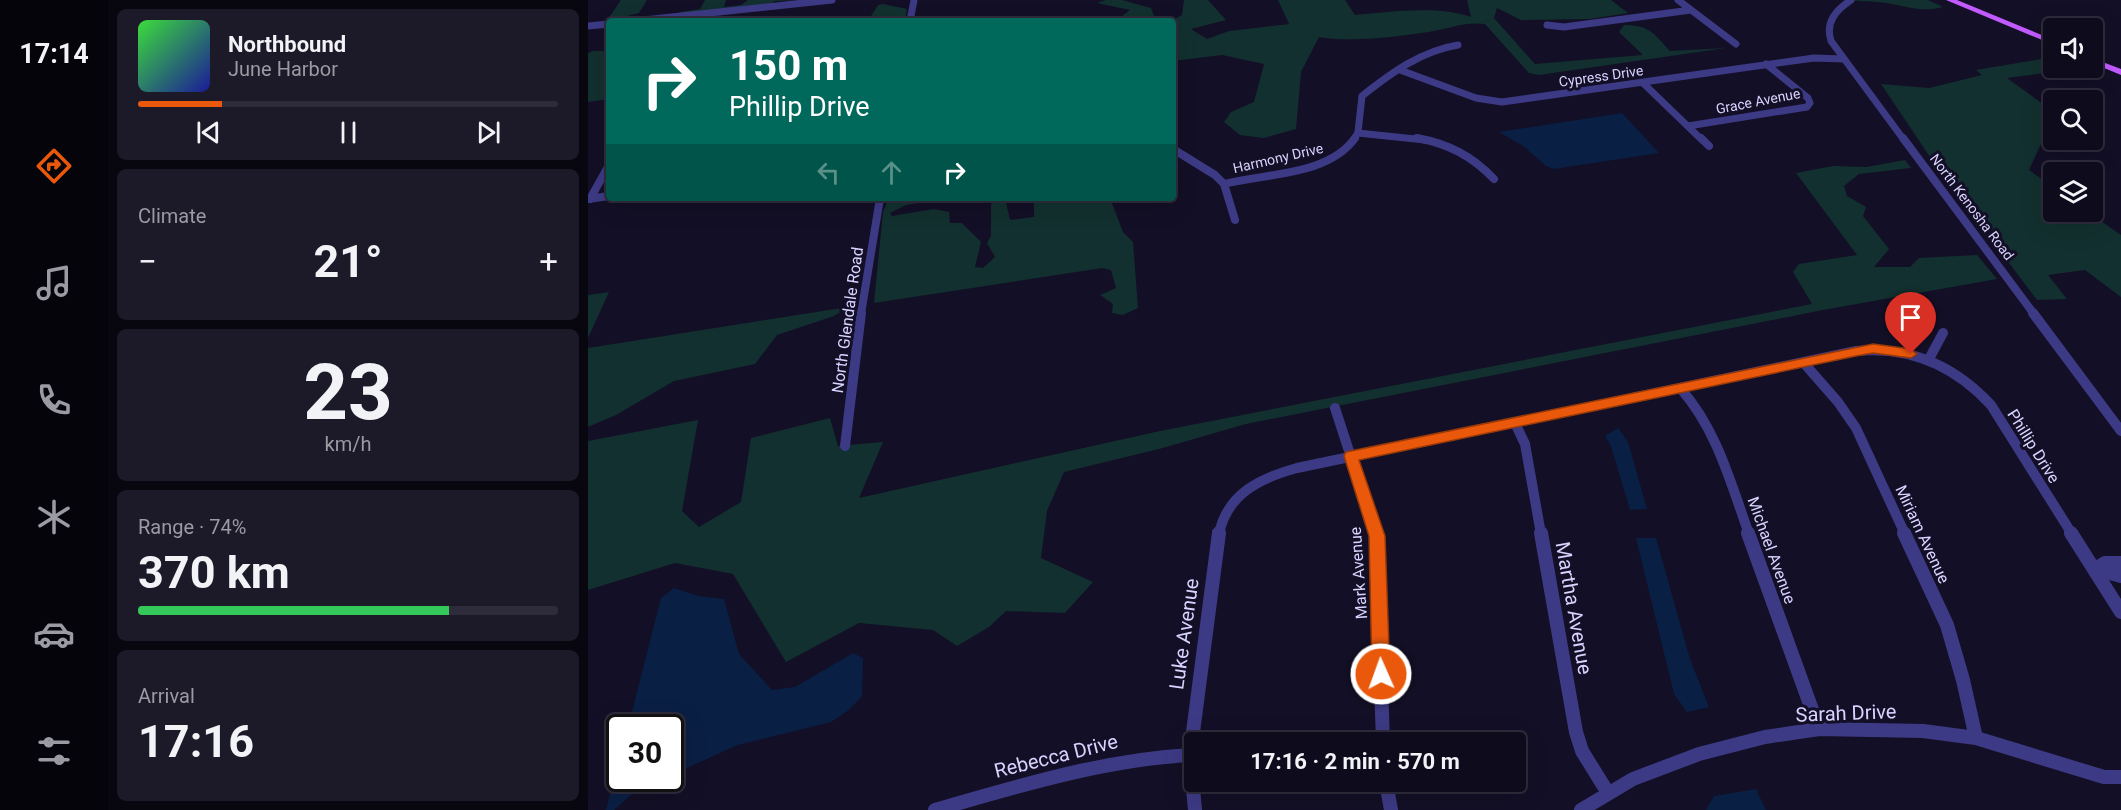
<!DOCTYPE html>
<html lang="en">
<head>
<meta charset="utf-8">
<style>
  :root { --surface:#0e0b1c; --page:#1c1929; --text:#f1f3f6; --muted:#9b9ba3; --line:#2e2b3b; --accent:#ea580c }
  body { margin:0; font-family:Roboto,sans-serif; background:var(--page); color:var(--text); height:100vh; display:flex; flex-direction:column; font-size:22px; white-space:nowrap }
  * { box-sizing:border-box; margin:0 }
  p { font-size:20px; color:var(--muted) }
  .icon { flex:none; width:33px; height:33px; fill:none; stroke:currentColor; stroke-width:2; stroke-linecap:round; stroke-linejoin:round }
  .map { position:relative; flex:1; overflow:hidden }
  .panel { display:flex; flex-direction:column; gap:9px; padding:9px; background:#08060f; width:480px }
  .panel>* { flex:none }
  .banner { position:absolute; left:18px; top:18px; width:570px; height:183px; border-radius:6px; box-shadow:0 6px 24px #0002,0 0 0 2px var(--line); background:#00695c; color:#fff; overflow:hidden }
  .controls { position:absolute; left:1455px; top:18px; display:grid; gap:12px }
  .controls a { display:grid; place-items:center; width:60px; height:60px; border-radius:6px; background:var(--surface); box-shadow:0 6px 24px #0002,0 0 0 2px var(--line); font-size:30px }
  .speed { position:absolute; left:18px; top:714px; display:flex; gap:12px; font-size:30px; font-weight:700; text-align:center }
  .speed>* { display:grid; place-content:center; width:78px; height:78px; border-radius:50%; background:var(--surface); box-shadow:0 6px 24px #0002,0 0 0 2px var(--line); line-height:1 }
  .speed .limit { border:3px solid #111; border-radius:9px; background:#fff; color:#111 }
  .pin { position:absolute; display:grid; place-items:center; width:51px; height:51px; color:#fff; margin:-62px -26px; border-radius:50% 50% 50% 0; rotate:-45deg; box-shadow:0 0 6px #0007 }
  .pin .icon { rotate:45deg }
  .me { position:absolute; width:66px; margin:-33px; rotate:358deg; stroke-linejoin:round; filter:drop-shadow(0 0 4px #0008) }
  .turn { display:flex; align-items:center; gap:21px; height:126px; padding:0 24px; font-size:27px }
  .turn .icon { width:78px; height:78px; stroke-width:2.5 }
  .turn b { display:block; font-size:42px; line-height:51px }
  .lanes { display:flex; align-items:center; height:57px; padding:0 24px; background:#0003; justify-content:center; gap:30px; direction:ltr }
  .lanes .off { opacity:.35 }
  .big { font-size:45px; font-weight:700; line-height:1.1 }
  .panel .tile { flex:1; display:flex; flex-direction:column; justify-content:center; gap:9px; min-width:0; padding:0 21px; border-radius:9px; background:var(--page) }
  .panel .dial { align-items:center; gap:0 }
  .dial b { font-size:78px; line-height:1 }
  .song { display:flex; align-items:center; gap:18px }
  .cover { width:72px; height:72px; border-radius:9px; background:linear-gradient(135deg,hsl(120 70% 55%),hsl(240 70% 35%)) }
  .played { height:6px; border-radius:3px; background:linear-gradient(90deg,var(--accent) 20%,var(--line) 20%) }
  .keys { display:flex; justify-content:space-around; direction:ltr }
  .heat { display:flex; justify-content:space-between; align-items:center; font-size:33px; direction:ltr }
  .charge { height:9px; border-radius:4px; background:linear-gradient(90deg,#34c759 74%,var(--line) 0) }
  .trip { position:absolute; left:596px; top:732px; width:342px; height:60px; border-radius:6px; background:var(--surface); box-shadow:0 6px 24px #0002,0 0 0 2px var(--line); font-weight:700; line-height:60px; text-align:center }
  main { display:flex; flex:1; min-height:0 }
  .dock { display:flex; flex-direction:column; width:108px; justify-content:space-around; align-items:center; background:#06040b; color:var(--muted) }
  .dock .icon { width:42px; height:42px }
  .dock .on { color:var(--accent) }
  .dock b { font-size:27px; color:var(--text) }
  .map>svg:first-child { display:block }
</style>
</head>
<body>
<main>
<nav class="dock">
<b>17:14</b>
<svg class="icon on" aria-label="directions" viewBox="0 0 24 24"><path d="M12 3l9 9-9 9-9-9zM9 14v-3h6M13 9l2 2-2 2"/></svg>
<svg class="icon" aria-label="music" viewBox="0 0 24 24"><path d="M9 18V5l10-2v13"/><circle cx="6" cy="18" r="3"/><circle cx="16" cy="16" r="3"/></svg>
<svg class="icon" aria-label="phone" viewBox="0 0 24 24"><path d="M5 4h4l2 5-3 2q2 4 5 5l2-3 5 2v4C11 20 4 13 5 4z"/></svg>
<svg class="icon" aria-label="climate" viewBox="0 0 24 24"><path d="M12 3v18M4 7l16 10M4 17L20 7"/></svg>
<svg class="icon" aria-label="car" viewBox="0 0 24 24"><path d="M5 17H2v-5l4-1 3-4h7l3 4 3 1v5h-3M9 17h6M6 11h13"/><circle cx="7" cy="17" r="2"/><circle cx="17" cy="17" r="2"/></svg>
<svg class="icon" aria-label="filters" viewBox="0 0 24 24"><path d="M4 7h16M4 17h16"/><circle cx="9" cy="7" r="2"/><circle cx="15" cy="17" r="2"/></svg>
</nav>
<section class="panel">
<div class="tile">
<div class="song"><i class="cover"></i><div><b>Northbound</b><p>June Harbor</p></div></div>
<div class="played"></div>
<div class="keys"><svg class="icon" aria-label="previous" viewBox="0 0 24 24"><path d="M18 5L8 12l10 7zM5 5v14"/></svg><svg class="icon" aria-label="pause" viewBox="0 0 24 24"><path d="M8 5v14M16 5v14"/></svg><svg class="icon" aria-label="next" viewBox="0 0 24 24"><path d="M6 5l10 7-10 7zM19 5v14"/></svg></div>
</div>
<div class="tile"><p>Climate</p>
<div class="heat"><a>−</a><b class="big">21°</b><a>+</a></div>
</div>
<div class="tile dial"><b>23</b><p>km/h</p></div>
<div class="tile"><p>Range · 74%</p><b class="big">370 km</b><div class="charge"></div></div>
<div class="tile"><p>Arrival</p><b class="big">17:16</b></div>
</section>
<div class="map">
<svg width="1533" height="810" viewBox="0 0 1533 810">
  <rect width="100%" height="100%" fill="#130f26"/>
  <path fill="#12302f" d="M 33,0 L 59,0 L 51,13 C 39,15 30,20 18,22 Z
    M 117,0 L 138,0 L 136,7 L 153,5 L 160,0 L 212,0 L 187,1 L 180,5 L 89,15 L 92,12 L 112,9 Z
    M 518,0 L 534,0 L 563,8 L 568,21 L 528,21 L 542,10 L 509,3 Z
    M 596,0 L 620,0 L 638,20 L 603,29 L 619,39 L 641,31 L 701,24 L 690,0 L 757,0 L 767,15 C 801,12 850,5 883,17 L 879,0 L 1023,0 L 1040,13 L 1002,19 L 933,20 L 909,8 L 906,18 L 947,64 L 1055,55 L 1031,32 L 1036,25 C 1062,25 1066,34 1082,51 L 1138,48 L 951,75 L 941,73 L 897,24 C 880,22 868,26 851,30 C 820,36 761,43 731,37 L 713,72 L 708,129 L 676,138 L 652,135 L 636,122 L 643,112 L 666,102 L 676,64 L 634,55 L 585,61 L 585,21 L 583,21 L 594,15 Z
    M 1255,0 L 1340,0 L 1355,7 C 1334,13 1319,6 1298,3 C 1284,1 1269,1 1255,0 Z
    M 295,4 L 319,9 L 317,21 L 292,21 L 291,17 L 283,16 L 290,5 Z
    M 5,51 L 21,51 L 21,99 L 0,102 L 0,53 Z
    M 1465,57 L 1465,63 L 1459,64 L 1457,73 L 1419,78 L 1459,107 L 1454,114 L 1465,123 L 1465,129 L 1458,133 L 1441,170 L 1465,187 L 1466,212 L 1500,212 L 1533,235 L 1533,297 L 1497,270 L 1460,275 L 1479,299 L 1449,300 L 1350,169 L 1293,84 L 1341,88 L 1394,75 L 1388,70 Z
    M 1317,160 L 1323,168 L 1271,174 L 1256,186 L 1259,196 L 1278,207 L 1275,216 L 1301,249 L 1286,267 L 1322,267 L 1331,258 L 1389,255 L 1409,279 L 1235,310 L 658,424 L 571,449 L 476,472 L 459,511 L 453,558 L 505,582 L 477,613 L 418,611 L 401,627 L 369,646 L 345,630 L 271,623 L 198,662 L 145,574 L 87,563 L 0,590 L 0,441 L 110,420 L 94,511 L 111,527 L 153,502 L 163,438 L 242,418 L 250,446 L 295,442 L 271,498 L 572,431 L 1224,304 L 1205,272 L 1211,264 L 1269,255 L 1208,173 L 1245,166 L 1278,167 Z
    M 301,198 L 362,198 L 318,205 L 302,213 L 304,216 L 346,209 L 361,212 L 362,223 L 374,223 L 393,242 L 387,267 L 395,268 L 407,257 L 399,243 L 403,236 L 403,204 L 409,198 L 417,198 L 422,220 L 446,217 L 446,198 L 522,198 L 535,232 L 545,242 L 550,308 L 535,315 L 524,313 L 525,304 L 512,295 L 528,288 L 523,270 L 514,268 L 286,303 L 295,212 Z
    M 21,292 L 0,338 L 0,295 Z
    M 260,307 L 246,316 L 189,335 L 167,364 L 86,381 L 28,415 L 0,427 L 0,348 Z"/>
  <path fill="#0a1f44" d="M 1034,113 L 1071,153 L 966,169 L 958,166 L 935,146 L 911,132 Z
    M 1030,428 L 1040,442 L 1059,509 L 1042,510 L 1023,446 L 1017,436 Z
    M 1048,538 L 1068,538 L 1102,659 L 1121,707 L 1099,712 L 1086,694 Z
    M 86,588 L 110,596 L 136,599 L 151,654 L 184,690 L 207,687 L 265,653 L 275,658 L 274,696 L 261,710 L 243,722 L 150,745 L 83,775 L 82,728 L 40,727 L 73,598 Z
    M 31,759 L 32,778 L 74,779 L 48,791 L 26,810 L 18,810 Z
    M 1168,789 L 1178,810 L 1118,810 L 1126,796 Z"/>
  <g fill="none" stroke-linecap="round" stroke-linejoin="round">
    <path stroke="#3d3a85" stroke-width="7" d="M 1090,0 L 1148,44
      M 1263,0 C 1248,10 1237,22 1243,41 L 1316,140
      M 46,21 L 244,0
      M 322,21 L 326,0
      M 959,25 L 976,27 L 1103,10
      M 0,26 L 21,24
      M 812,70 L 888,98 L 914,102 L 1226,58 L 1255,59
      M 1055,83 L 1114,140
      M 1100,126 L 1219,107 L 1222,103 L 1220,98 L 1178,64
      M 770,133 L 837,140
      M 766,140 L 770,132 L 774,96 C 803,73 833,51 870,45"/>
    <path stroke="#3d3a85" stroke-width="8" d="M 829,138 C 861,144 884,156 906,179
      M 1113,138 L 1121,146
      M 1315,138 L 1446,314
      M 585,149 L 627,175 L 636,184 L 647,220
      M 636,184 C 678,173 740,176 767,138
      M 0,199 L 21,196
      M 2,199 L 21,165
      M 273,314 L 292,198"/>
    <path stroke="#3d3a85" stroke-width="10" d="M 1445,313 L 1533,431
      M 1341,359 L 1355,333
      M 1215,362 L 1250,402 L 1268,428 L 1317,534
      M 1093,389 C 1129,430 1143,484 1161,534
      M 747,408 L 788,534
      M 927,423 L 937,444 L 953,534
      M 257,446 L 273,313
      M 631,534 C 639,494 672,478 709,468 L 1268,351 C 1322,346 1366,365 1403,405 L 1484,534"/>
    <path stroke="#3d3a85" stroke-width="14" d="M 788,533 L 795,742
      M 953,533 L 988,732 L 994,751 L 1020,793
      M 1160,533 L 1231,729
      M 1316,533 L 1359,625 L 1375,680 L 1388,738
      M 1483,533 L 1533,612
      M 1507,569 L 1517,563 L 1533,563
      M 1507,569 L 1533,576
      M 798,782 L 803,810
      M 347,810 C 431,786 514,760 602,755
      M 607,810 L 602,755 L 631,533
      M 993,810 L 1045,779 L 1111,754 L 1177,737 L 1231,729 L 1335,731 L 1388,738 L 1516,777 L 1533,777"/>
    <path fill="#c25bff" fill-rule="evenodd" d="M 1358,0 L 1369,0 L 1466,40 L 1466,45 Z
      M 1504,58 L 1533,69 L 1533,75 L 1504,63 Z"/>
  </g>
  <path fill="#ea580c" stroke="#983908" stroke-width="1.5" d="M 1285,344 L 1323,349 L 1329,354 L 1323,358 L 1285,353 L 1268,356 L 771,460 L 797,536 L 802,674 L 799,680 L 793,682 L 787,680 L 784,674 L 781,536 L 756,456 L 758,452 Z"/>
  <g text-anchor="middle" stroke-width="6" stroke-linejoin="round" paint-order="stroke">
    <g font-size="14" fill="#d9d4ff" stroke="#130f26">
      <text transform="translate(1013 76) rotate(-8)" y="5">Cypress Drive</text>
      <text transform="translate(1170 101) rotate(-11)" y="5">Grace Avenue</text>
      <text transform="translate(690 158) rotate(-13)" y="5">Harmony Drive</text>
      <text transform="translate(1384 207) rotate(53)" y="5">North Kenosha Road</text>
    </g>
    <g font-size="16" fill="#d9d4ff" stroke="#130f26">
      <text transform="translate(259 320) rotate(-82)" y="6">North Glendale Road</text>
      <text transform="translate(1446 446) rotate(58)" y="6">Phillip Drive</text>
      <text transform="translate(1335 534) rotate(65)" y="6">Miriam Avenue</text>
      <text transform="translate(1184 550) rotate(70)" y="6">Michael Avenue</text>
      <text transform="translate(770 573) rotate(-94)" y="6">Mark Avenue</text>
    </g>
    <g font-size="20" fill="#d9d4ff" stroke="#130f26">
      <text transform="translate(986 608) rotate(80)" y="7">Martha Avenue</text>
      <text transform="translate(596 634) rotate(-82)" y="7">Luke Avenue</text>
      <text transform="translate(1258 713) rotate(-2)" y="7">Sarah Drive</text>
      <text transform="translate(468 756) rotate(-14)" y="7">Rebecca Drive</text>
    </g>
  </g>
</svg>
<div class="controls">
<a><svg class="icon" aria-label="sound" viewBox="0 0 24 24"><path d="M4 9h4l5-4v14l-5-4H4zM17 9q2 3 0 6"/></svg></a>
<a><svg class="icon" aria-label="search" viewBox="0 0 24 24"><circle cx="10" cy="10" r="6"/><path d="M15 15l6 6"/></svg></a>
<a><svg class="icon" aria-label="layers" viewBox="0 0 24 24"><path d="M12 4l9 5-9 5-9-5zM3 14l9 5 9-5"/></svg></a>
</div>
<div class="speed"><div class="limit">30</div></div>
<div class="pin" style="left:1323px;top:354px;background:#d93025"><svg class="icon" aria-label="arrive" viewBox="0 0 24 24"><path d="M6 21V4h12l-3 4 3 4H6"/></svg></div>
<svg class="me" style="left:793px;top:674px" viewBox="-20 -20 40 40"><circle r="17" fill="#ea580c" stroke="#fff" stroke-width="3"/><path d="M0-11L8 9 0 5-8 9z" fill="#fff"/></svg>
<div class="trip">17:16 · 2 min · 570 m</div>
<div class="banner">
<div class="turn"><svg class="icon" aria-label="right" viewBox="0 0 24 24"><path d="M7 20v-9h11M14 6l5 5-5 5"/></svg><div><b>150 m</b>Phillip Drive</div></div>
<div class="lanes"><svg class="icon off" aria-label="left" viewBox="0 0 24 24"><path d="M17 20v-9H6M10 6l-5 5 5 5"/></svg><svg class="icon off" aria-label="ahead" viewBox="0 0 24 24"><path d="M12 20V5M6 11l6-6 6 6"/></svg><svg class="icon" aria-label="right" viewBox="0 0 24 24"><path d="M7 20v-9h11M14 6l5 5-5 5"/></svg></div>
</div>
</div>
</main>
</body>
</html>
